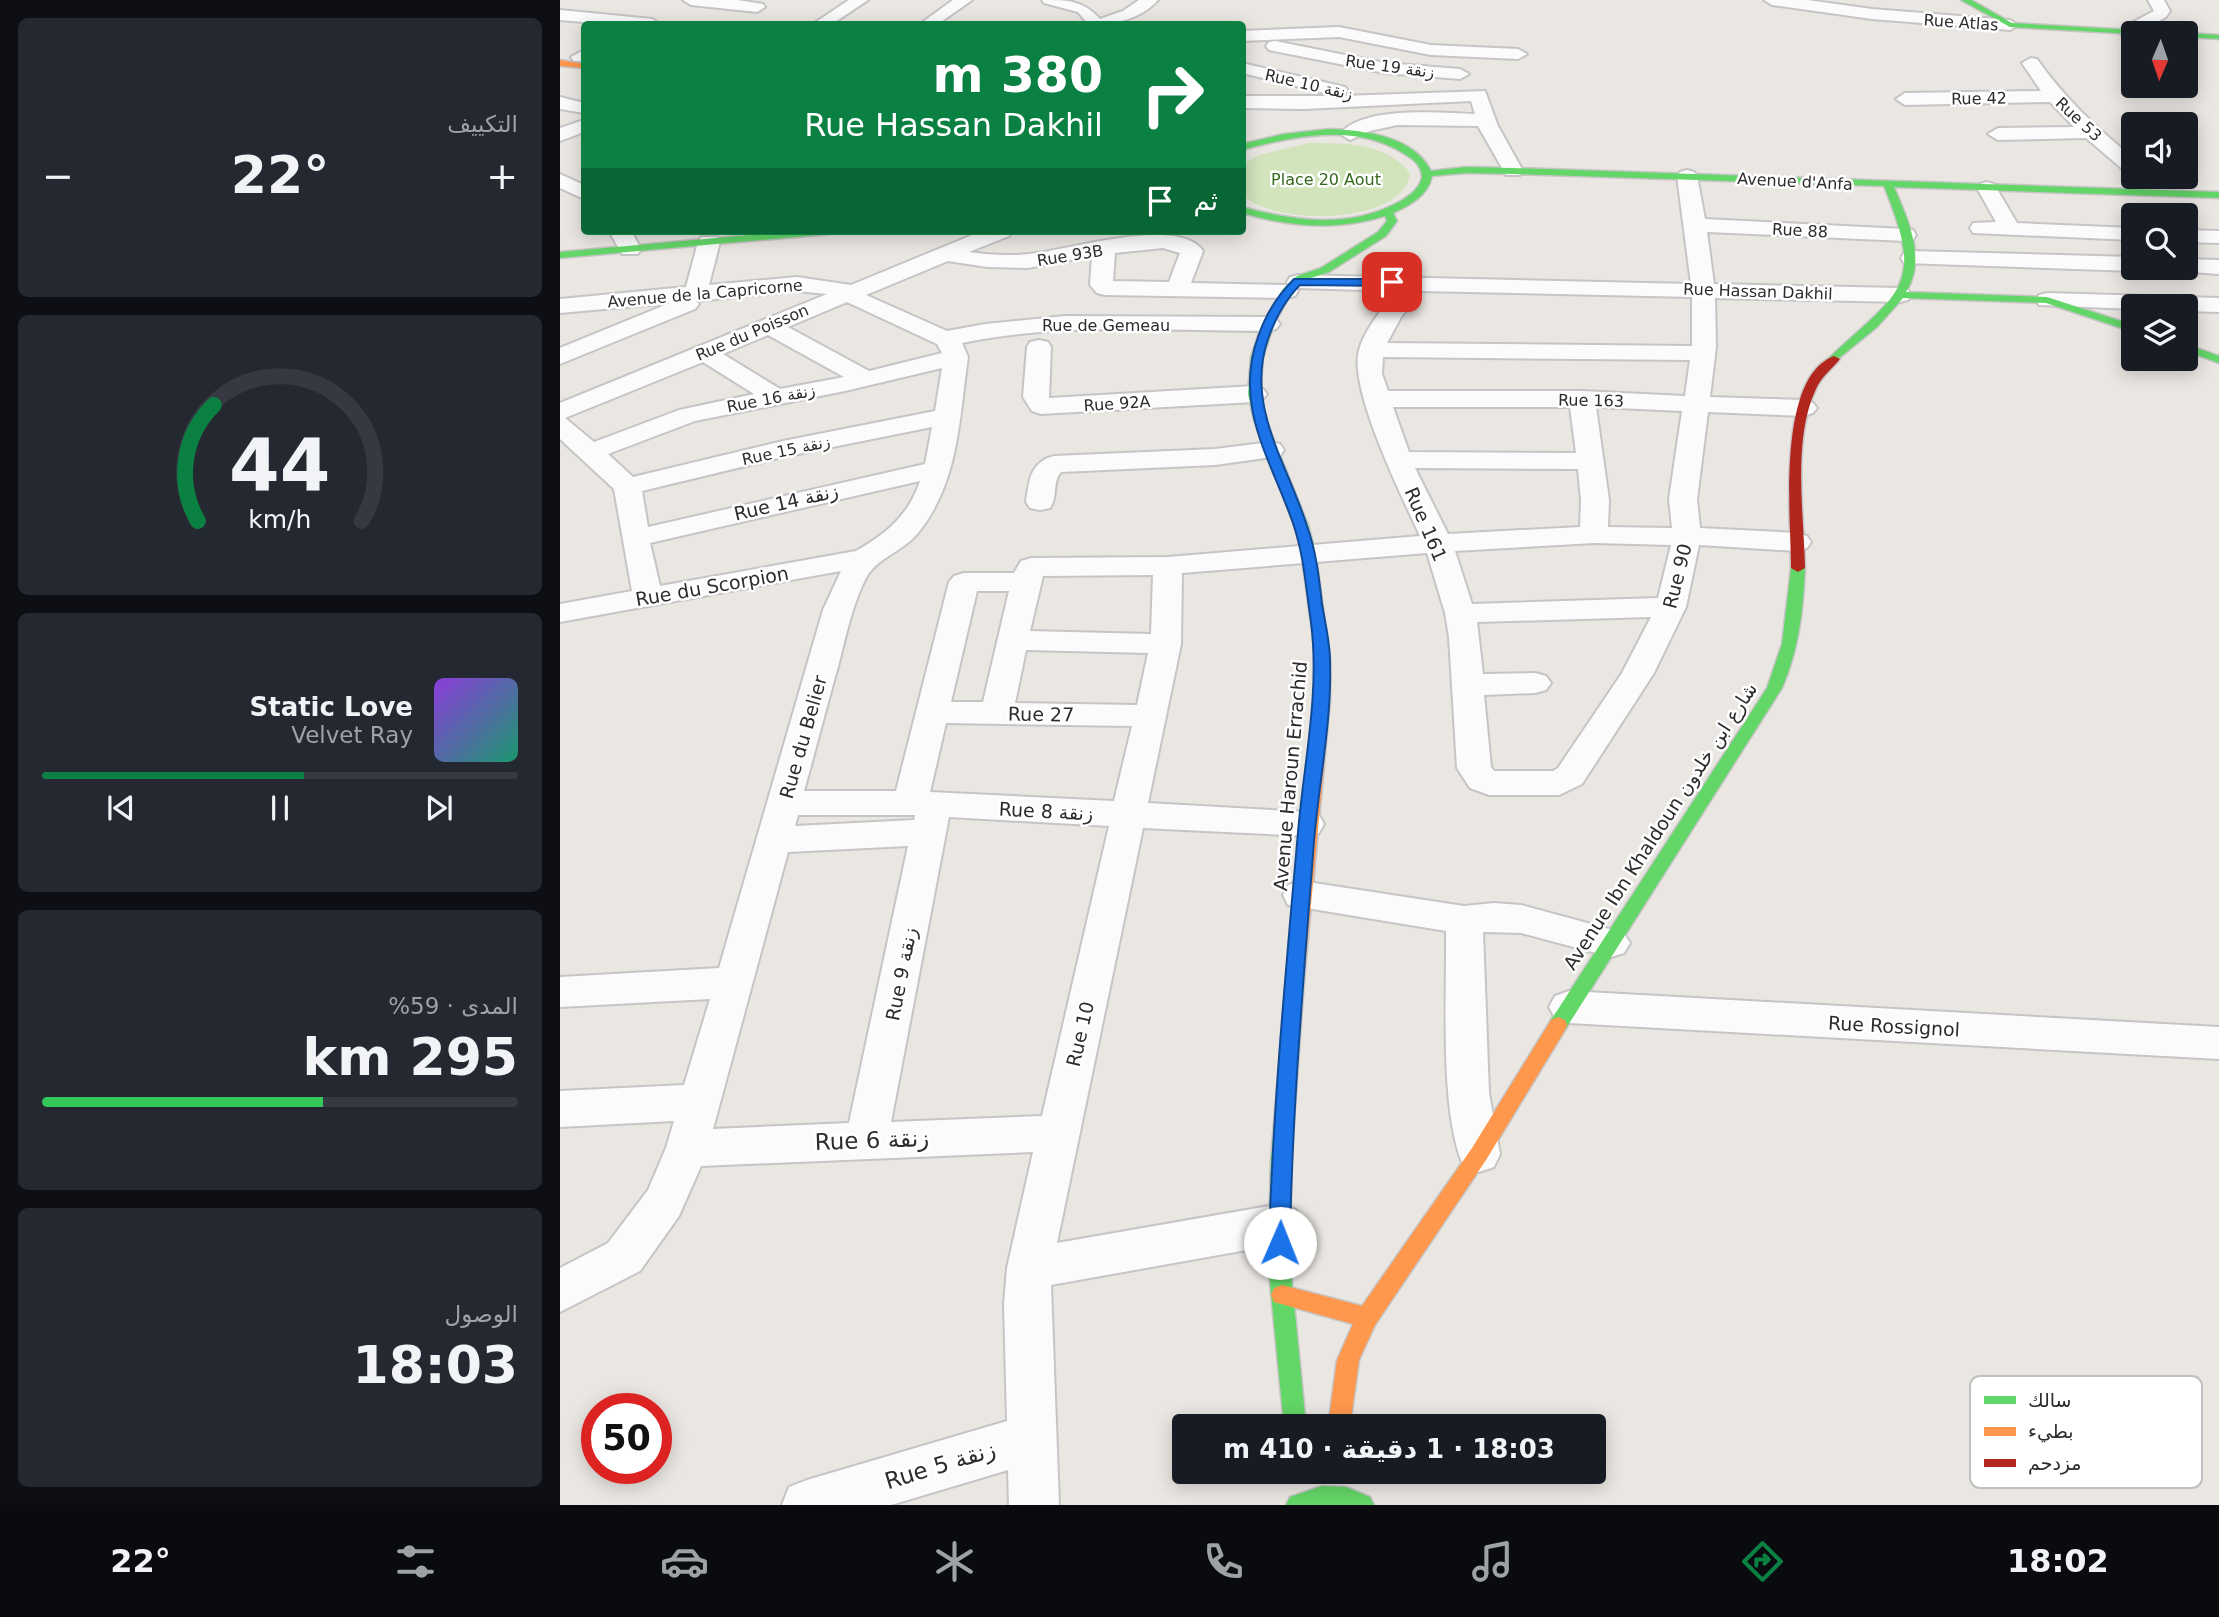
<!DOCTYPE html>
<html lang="ar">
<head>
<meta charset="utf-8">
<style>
  :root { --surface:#171b24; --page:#242831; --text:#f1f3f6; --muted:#9ea1a6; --line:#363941; --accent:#0b8043 }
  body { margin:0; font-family:"DejaVu Sans",Cairo,sans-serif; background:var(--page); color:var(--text); direction:rtl; height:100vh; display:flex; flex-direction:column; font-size:26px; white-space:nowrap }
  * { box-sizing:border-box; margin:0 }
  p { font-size:23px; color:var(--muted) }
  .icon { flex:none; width:38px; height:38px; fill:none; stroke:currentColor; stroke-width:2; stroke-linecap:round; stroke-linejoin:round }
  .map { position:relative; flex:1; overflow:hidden; direction:ltr }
  .panel { display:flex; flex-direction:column; gap:18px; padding:18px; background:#0d0f14; width:560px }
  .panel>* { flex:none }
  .top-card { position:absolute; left:21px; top:21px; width:665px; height:214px; border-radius:7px; box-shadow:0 4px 18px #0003; direction:rtl; background:#0b8043; color:#fff; overflow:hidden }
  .needle { width:46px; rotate:182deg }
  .buttons { position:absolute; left:1561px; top:21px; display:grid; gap:14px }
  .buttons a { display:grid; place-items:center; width:77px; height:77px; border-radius:7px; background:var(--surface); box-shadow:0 4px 18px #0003; font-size:35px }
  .speed { position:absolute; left:21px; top:1393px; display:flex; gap:14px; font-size:35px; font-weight:700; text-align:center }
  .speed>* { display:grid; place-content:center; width:91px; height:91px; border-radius:50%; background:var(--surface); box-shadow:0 4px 18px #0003; line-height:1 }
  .speed .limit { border:10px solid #d22; background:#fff; color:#111 }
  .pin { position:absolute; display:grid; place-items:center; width:60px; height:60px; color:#fff; margin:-30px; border-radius:14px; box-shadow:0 4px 10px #0006 }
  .me { position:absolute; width:77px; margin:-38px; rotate:1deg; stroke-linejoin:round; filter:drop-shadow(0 0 5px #0008) }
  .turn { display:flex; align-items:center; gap:24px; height:147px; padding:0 28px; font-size:32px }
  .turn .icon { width:91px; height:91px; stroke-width:2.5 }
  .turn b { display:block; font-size:49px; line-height:60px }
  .then { display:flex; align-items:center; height:66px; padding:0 28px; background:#0003; gap:14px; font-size:26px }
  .big { font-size:52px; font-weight:800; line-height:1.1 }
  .panel .widget { flex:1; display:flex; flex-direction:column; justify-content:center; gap:10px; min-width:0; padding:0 24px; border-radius:10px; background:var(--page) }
  .panel .dial { align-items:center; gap:0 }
  .dial svg { height:182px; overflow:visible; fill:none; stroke:var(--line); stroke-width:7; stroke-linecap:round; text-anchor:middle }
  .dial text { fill:var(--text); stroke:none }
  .song { display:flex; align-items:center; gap:21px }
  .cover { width:84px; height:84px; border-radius:10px; background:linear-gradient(135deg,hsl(270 70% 55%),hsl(160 70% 35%)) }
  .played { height:7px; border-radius:4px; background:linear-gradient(90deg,var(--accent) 55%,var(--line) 55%) }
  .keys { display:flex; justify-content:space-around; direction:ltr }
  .heat { display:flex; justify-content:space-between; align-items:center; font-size:38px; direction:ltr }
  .charge { height:10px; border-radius:5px; background:linear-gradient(90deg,#34c759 59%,var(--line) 0) }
  .trip { position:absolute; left:612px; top:1414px; width:434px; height:70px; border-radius:7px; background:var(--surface); box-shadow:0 4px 18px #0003; font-weight:800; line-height:70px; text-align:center; direction:rtl }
  .menu { display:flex; height:112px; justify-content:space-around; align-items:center; background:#090b0e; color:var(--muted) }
  .menu .icon { width:49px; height:49px }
  .menu .selected { color:var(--accent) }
  .menu b { font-size:32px; color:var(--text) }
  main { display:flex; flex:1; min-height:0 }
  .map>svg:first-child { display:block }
</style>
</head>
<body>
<main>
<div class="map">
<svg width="1659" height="1505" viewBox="0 0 1659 1505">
  <rect width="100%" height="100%" fill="#eae6e2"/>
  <path fill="#d1e4bc" d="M 749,143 C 784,143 827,143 850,173 C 845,226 712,226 683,195 L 683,164 L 699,155 Z"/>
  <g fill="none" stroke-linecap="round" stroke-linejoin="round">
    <g stroke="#c6c5c5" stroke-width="4">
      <path id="street" d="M 123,0 L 177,0 L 203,4 L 205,7 L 197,12 L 131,5 Z
        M 289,0 L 308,0 L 272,24 L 253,24 Z
        M 393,0 L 412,0 L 378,24 L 360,24 Z
        M 482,0 C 507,0 523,0 540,19 L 563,11 L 579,0 L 598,0 C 579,21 554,24 528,24 L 518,12 L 484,3 Z
        M 1204,0 L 1247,0 L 1312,9 L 1450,20 L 1458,25 L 1450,30 L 1312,19 L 1212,5 Z
        M 1588,0 L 1604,0 L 1610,11 L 1606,17 L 1578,33 L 1573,33 L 1573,36 L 1562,36 L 1560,32 L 1562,28 L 1594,11 Z
        M 0,10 L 92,19 L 100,24 L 46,24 L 0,20 Z
        M 779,27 L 871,45 L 958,49 L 967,54 L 958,59 L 871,55 L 779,37 L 682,41 L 682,31 Z
        M 715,41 L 825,63 L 900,69 L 909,74 L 900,79 L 825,73 L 709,50 L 706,46 L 709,42 Z
        M 24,50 L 24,61 L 14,61 L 11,57 Z
        M 1471,58 L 1477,59 C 1504,98 1537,128 1573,158 L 1573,174 L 1566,172 L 1526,138 L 1438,140 L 1428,134 L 1438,128 L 1514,127 L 1490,102 L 1345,105 L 1336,99 L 1345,93 L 1481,91 L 1462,63 Z
        M 682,63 L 785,87 L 788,91 L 782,96 L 925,91 L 938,126 L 963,171 L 960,175 L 946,175 L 918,126 L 837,125 L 810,131 L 790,140 L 780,134 C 803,105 882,113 915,114 L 911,101 L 744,109 L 682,108 L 682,96 L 777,96 L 682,73 Z
        M 0,97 L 24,103 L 24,113 L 0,109 Z
        M 24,120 L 24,132 L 0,141 L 0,128 Z
        M 1127,170 L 1134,172 L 1137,176 L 1145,219 L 1345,229 L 1353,230 L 1356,235 L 1353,240 L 1345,241 L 1147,232 L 1154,284 L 1340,288 L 1348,290 L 1351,295 L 1348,300 L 1340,302 L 1155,298 L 1156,347 L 1150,397 L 1244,400 L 1253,403 L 1257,408 L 1253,413 L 1244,416 L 1148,412 L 1137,499 L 1140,528 L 1237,533 L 1247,536 L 1251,542 L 1247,548 L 1237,551 L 1139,545 L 1126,607 L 1094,673 L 1022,784 L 999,795 L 929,795 L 910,788 L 897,768 L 889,637 L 885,613 L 867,553 L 622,573 L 621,644 L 588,803 L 747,812 L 759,815 L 764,824 L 759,833 L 747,836 L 583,828 L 497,1243 L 720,1204 L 736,1210 L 742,1224 L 736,1238 L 720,1244 L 491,1285 L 499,1505 L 449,1505 L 448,1470 L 331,1505 L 222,1505 L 229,1487 L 247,1480 L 447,1421 L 444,1304 L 447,1268 L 473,1152 L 141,1166 L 119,1216 L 80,1271 L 0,1312 L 0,1268 L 48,1243 L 88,1190 L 106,1148 L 114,1121 L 0,1127 L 0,1091 L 124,1085 L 150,999 L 0,1007 L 0,977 L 159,968 L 263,610 L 281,571 L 0,622 L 0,604 L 72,591 L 54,489 L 0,439 L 0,403 L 267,294 L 237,291 L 136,301 L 139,304 L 135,309 L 0,364 L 0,348 L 110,303 L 0,313 L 0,299 L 126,287 L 138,242 L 141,237 L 157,237 L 160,242 L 149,285 L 237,277 L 291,285 L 422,231 L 452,231 L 449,236 L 409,252 C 429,255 449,256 469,254 C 507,251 618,215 643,251 L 631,283 L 728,285 L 727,282 L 730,277 L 738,275 L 1131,284 L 1117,176 L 1120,172 ZM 603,248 L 620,253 L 609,282 L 553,281 L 555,253 ZM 532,256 L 530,285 L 537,293 L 545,295 L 727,298 L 735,296 L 738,291 L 737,288 L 837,291 C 823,308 805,328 799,350 C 788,388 842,497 860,536 L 608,557 L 471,558 L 461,561 L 454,573 L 404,573 L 394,576 L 389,582 L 336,791 L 244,791 C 256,748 267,705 279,663 C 286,635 292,607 304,582 C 315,557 342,553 358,533 C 399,482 399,419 408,357 L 402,343 C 502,322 606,331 708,331 L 716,329 L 720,324 L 716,319 L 708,317 L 505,316 L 425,324 L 387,331 L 306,295 L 388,261 L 427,267 L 468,268 ZM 861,291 L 1132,297 L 1132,346 L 827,343 L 841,317 ZM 287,302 L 377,344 L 382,353 L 309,371 L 228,327 ZM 208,335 L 284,377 L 220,389 L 163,354 ZM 823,357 L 1130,360 L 1125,396 L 1022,391 L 828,391 L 822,374 ZM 143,362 L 194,394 L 119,410 L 34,442 L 5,418 ZM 382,368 L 375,411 L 223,441 L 73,477 L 48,454 L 135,421 L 285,391 ZM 833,407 L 1010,407 L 1016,453 L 849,452 ZM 1036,407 L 1122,411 L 1109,499 L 1112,528 L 1048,527 L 1049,500 ZM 372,427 L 365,464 L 88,527 L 82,491 L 223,457 ZM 855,468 L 1018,469 L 1021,500 L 1020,527 L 888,534 ZM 360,481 C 349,515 326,534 296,551 L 100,586 L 90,543 ZM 1034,543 L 1111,545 L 1098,598 L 912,604 L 895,551 ZM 593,575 L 591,634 L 470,631 L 483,576 ZM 417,591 L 449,591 L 423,702 L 391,702 ZM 1091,617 L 1062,673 L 998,768 L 993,771 L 934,771 L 931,767 L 924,695 L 975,693 L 986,690 L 991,683 L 986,676 L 975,673 L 923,674 L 917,622 ZM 466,650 L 588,653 L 577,705 L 455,703 ZM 386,723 L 572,726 L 554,801 L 370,792 ZM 238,815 L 355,815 L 354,820 L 235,826 ZM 389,817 L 549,826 L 482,1116 L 331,1122 ZM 348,846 L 289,1123 L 153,1129 L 228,852 Z
        M 0,174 L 24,185 L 24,199 L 0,188 Z
        M 1427,182 L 1434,184 L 1457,223 L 1573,228 L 1573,240 L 1413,233 L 1410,228 L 1413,223 L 1436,222 L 1417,188 L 1420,184 Z
        M 1626,230 L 1659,231 L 1659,243 L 1626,242 Z
        M 49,231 L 71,231 L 81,249 L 78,254 L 62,254 Z
        M 1352,251 L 1573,257 L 1573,268 L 1581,268 L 1573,271 L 1344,263 L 1341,258 L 1344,253 Z
        M 1626,259 L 1659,260 L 1659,274 L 1618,271 L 1616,268 L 1626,268 Z
        M 1487,293 L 1659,298 L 1659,312 L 1626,311 L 1626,306 L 1573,306 L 1573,309 L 1479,305 L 1476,300 L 1479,295 Z
        M 479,340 L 488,342 L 491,347 L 489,398 L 694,386 L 703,389 L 707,394 L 703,399 L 694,402 L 481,414 L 472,411 L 463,397 L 467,347 L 470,342 Z
        M 711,442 L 720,444 L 724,450 L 720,456 L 655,465 L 501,472 C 492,482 498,497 490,508 L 480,510 L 470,508 L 466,502 C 469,481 470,462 494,456 L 655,449 Z
        M 741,881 L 904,906 L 934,903 L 961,905 L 1064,933 L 1070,943 L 1064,953 L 1051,957 L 961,933 L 923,932 L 929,1093 L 940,1154 L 934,1167 L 919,1172 L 904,1167 C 879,1114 887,993 886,931 L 728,905 L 723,895 L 728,885 Z
        M 1009,991 L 1659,1027 L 1659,1059 L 1009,1023 L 995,1018 L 989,1007 L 995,996 Z"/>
    </g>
    <g stroke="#c6c5c5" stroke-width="3">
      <path id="fast" d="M 1401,0 L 1411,0 L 1452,23 L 1591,31 L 1595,33 L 1573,34 L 1450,27 Z
        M 1623,33 L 1626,33 L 1659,35 L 1659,39 L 1626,37 L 1626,33 Z
        M 769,129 C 803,130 854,136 871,171 L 905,167 L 953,168 L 1659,192 L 1659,198 L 1334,187 C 1348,221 1367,257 1346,292 L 1487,297 L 1573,325 L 1573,332 L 1486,303 L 1343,298 L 1317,327 L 1274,362 L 1268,359 L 1270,357 C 1342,290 1365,287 1324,186 L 953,174 L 905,173 L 872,176 C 868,196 850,205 833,213 L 837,221 L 826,236 L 769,272 L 745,280 L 731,293 L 714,324 L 703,357 L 700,394 L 706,420 L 748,525 L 755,550 L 748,554 L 741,550 L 734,525 L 694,420 L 688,394 L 691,357 L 702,324 L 723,289 L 737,276 L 761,268 L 818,232 L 827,221 L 825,216 C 776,231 730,227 682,213 L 682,207 C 735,221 787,229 837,203 C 848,197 859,190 862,177 C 861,164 853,159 843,153 C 794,123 734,136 682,150 L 682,144 L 724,134 Z
        M 236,231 L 275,231 L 270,234 L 0,258 L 0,252 Z
        M 1626,344 L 1659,356 L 1659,363 L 1626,351 Z
        M 1238,564 L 1245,568 C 1243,610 1239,649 1222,688 L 1005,1030 L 998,1033 L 991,1030 L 989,1025 L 991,1020 L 1207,688 L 1222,644 L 1231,568 Z
        M 735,973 L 741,975 L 744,980 L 731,1160 L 730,1262 L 746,1426 L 724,1426 L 708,1262 L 711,1160 L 726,980 L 729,975 Z
        M 762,1486 L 786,1487 L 810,1497 L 814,1505 L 726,1505 L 730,1497 Z"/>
    </g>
    <g stroke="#c6c5c5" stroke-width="3">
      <path id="slow" d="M 0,60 L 24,64 L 24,68 L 0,66 Z
        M 748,546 L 755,550 L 770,659 L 770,700 L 744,980 L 741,985 L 735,987 L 729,985 L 726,980 L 754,700 L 756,659 L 741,550 Z
        M 998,1017 L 1005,1020 L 1007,1025 L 1005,1030 L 926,1160 L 815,1325 L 799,1360 L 790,1426 L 768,1426 L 777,1360 L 793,1324 L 714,1302 L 711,1295 L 714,1288 L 722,1285 L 802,1306 L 912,1148 L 991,1020 Z"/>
    </g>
    <g stroke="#c6c5c5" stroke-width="3">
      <path id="jam" d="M 1274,356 L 1280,359 C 1272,369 1261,377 1256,389 C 1232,440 1244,513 1245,568 L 1238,572 L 1231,568 C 1231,518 1216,378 1274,356 Z"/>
    </g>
    <use href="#street" fill="#fcfbfb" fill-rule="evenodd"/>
    <use href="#fast" fill="#63d668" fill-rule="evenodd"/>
    <use href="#slow" fill="#ff974d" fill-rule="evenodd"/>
    <use href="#jam" fill="#b3261e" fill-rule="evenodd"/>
  </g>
  <path fill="#1a73e8" stroke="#114b97" stroke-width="2" d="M 734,279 L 832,279 L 838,282 L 832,286 L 740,285 C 725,300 715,319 708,339 C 685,406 727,463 747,526 C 756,551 759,577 762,604 C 765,623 770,642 770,661 C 772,721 759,781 754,841 C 744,975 732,1109 730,1243 L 727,1250 L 720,1253 L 712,1250 L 709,1243 C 713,1106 726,969 738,832 C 744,761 760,693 751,622 C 746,589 744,555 733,523 C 711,460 673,406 698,337 C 705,316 718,295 734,279 Z"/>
  <g text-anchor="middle" stroke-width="5" stroke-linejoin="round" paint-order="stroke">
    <g font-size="16" fill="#2c2c2c" stroke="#fff">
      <text transform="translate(1401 22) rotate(4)" y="6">Rue Atlas</text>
      <text transform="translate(830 66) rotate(8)" y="6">Rue 19 زنقة</text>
      <text transform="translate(749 84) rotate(13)" y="6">Rue 10 زنقة</text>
      <text transform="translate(1419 98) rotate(-1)" y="6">Rue 42</text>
      <text transform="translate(1519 119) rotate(43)" y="6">Rue 53</text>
      <text transform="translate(1235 181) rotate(3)" y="6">Avenue d'Anfa</text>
      <text transform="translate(1240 230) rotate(3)" y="6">Rue 88</text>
      <text transform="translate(510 255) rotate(-9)" y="6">Rue 93B</text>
      <text transform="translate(1198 291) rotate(2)" y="6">Rue Hassan Dakhil</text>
      <text transform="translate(145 293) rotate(-5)" y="6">Avenue de la Capricorne</text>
      <text x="546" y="331">Rue de Gemeau</text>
      <text transform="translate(192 332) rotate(-23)" y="6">Rue du Poisson</text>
      <text transform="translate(211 398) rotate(-11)" y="6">Rue 16 زنقة</text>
      <text transform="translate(1031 400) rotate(1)" y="6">Rue 163</text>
      <text transform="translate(557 403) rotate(-4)" y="6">Rue 92A</text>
      <text transform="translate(226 450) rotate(-12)" y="6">Rue 15 زنقة</text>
    </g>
    <g font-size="16" fill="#35681d" stroke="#fff">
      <text x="766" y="185">Place 20 Aout</text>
    </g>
    <g font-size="19" fill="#2c2c2c" stroke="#fff">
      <text transform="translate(226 502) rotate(-13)" y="7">Rue 14 زنقة</text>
      <text transform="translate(866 524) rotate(67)" y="7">Rue 161</text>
      <text transform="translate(1117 576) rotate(-76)" y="7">Rue 90</text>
      <text transform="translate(152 586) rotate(-10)" y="7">Rue du Scorpion</text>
      <text transform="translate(481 714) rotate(1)" y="7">Rue 27</text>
      <text transform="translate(243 737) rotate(-74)" y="7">Rue du Belier</text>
      <text transform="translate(730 776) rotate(-85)" y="7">Avenue Haroun Errachid</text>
      <text transform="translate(486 811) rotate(3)" y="7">Rue 8 زنقة</text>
      <text transform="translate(1100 826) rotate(-57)" y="7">Avenue Ibn Khaldoun شارع ابن خلدون</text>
      <text transform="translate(341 974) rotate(-79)" y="7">Rue 9 زنقة</text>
      <text transform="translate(1334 1026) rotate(3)" y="7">Rue Rossignol</text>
      <text transform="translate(520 1034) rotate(-77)" y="7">Rue 10</text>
    </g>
    <g font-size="23" fill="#2c2c2c" stroke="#fff">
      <text transform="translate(312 1140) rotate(-2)" y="8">Rue 6 زنقة</text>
      <text transform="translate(380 1465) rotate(-17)" y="8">Rue 5 زنقة</text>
    </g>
  </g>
  <rect x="1410" y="1376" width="232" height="112" rx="10" fill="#fff" stroke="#c0c0c0" stroke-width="2"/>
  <rect x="1424" y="1396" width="32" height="8" fill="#63d668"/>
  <rect x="1424" y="1427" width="32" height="9" fill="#ff974d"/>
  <rect x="1424" y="1459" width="32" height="8" fill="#b3261e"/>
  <g font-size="19" fill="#2c2c2c">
    <text x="1468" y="1407">سالك</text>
    <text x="1468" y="1438">بطيء</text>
    <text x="1468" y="1470">مزدحم</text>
  </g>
</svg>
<div class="buttons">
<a><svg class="needle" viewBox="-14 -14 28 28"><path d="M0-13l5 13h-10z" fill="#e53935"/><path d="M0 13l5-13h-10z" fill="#9ea1a6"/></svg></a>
<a><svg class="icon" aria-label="sound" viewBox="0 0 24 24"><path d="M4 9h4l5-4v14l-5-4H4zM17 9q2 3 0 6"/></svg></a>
<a><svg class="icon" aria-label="search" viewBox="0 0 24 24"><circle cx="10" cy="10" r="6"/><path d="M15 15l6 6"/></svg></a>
<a><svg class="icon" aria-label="layers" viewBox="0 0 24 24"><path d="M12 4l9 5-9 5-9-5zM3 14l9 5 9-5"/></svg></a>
</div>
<div class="speed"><div class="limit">50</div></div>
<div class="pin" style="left:832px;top:282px;background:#d93025"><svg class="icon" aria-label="arrive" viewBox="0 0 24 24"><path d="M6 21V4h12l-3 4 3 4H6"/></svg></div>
<svg class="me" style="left:720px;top:1243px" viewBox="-20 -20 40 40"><circle r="19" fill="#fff"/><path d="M0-13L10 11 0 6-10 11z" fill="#1a73e8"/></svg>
<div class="trip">18:03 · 1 دقيقة · 410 m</div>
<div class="top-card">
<div class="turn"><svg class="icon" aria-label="right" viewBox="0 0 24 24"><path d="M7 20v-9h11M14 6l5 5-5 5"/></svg><div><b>380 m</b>Rue Hassan Dakhil</div></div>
<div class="then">ثم<svg class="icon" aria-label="arrive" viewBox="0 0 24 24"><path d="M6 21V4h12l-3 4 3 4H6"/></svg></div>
</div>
</div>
<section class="panel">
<div class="widget"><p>التكييف</p>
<div class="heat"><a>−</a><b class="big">22°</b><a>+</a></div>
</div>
<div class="widget dial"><svg viewBox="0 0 100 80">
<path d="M14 69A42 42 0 1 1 86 69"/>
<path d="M14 69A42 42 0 0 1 21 18" stroke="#0b8043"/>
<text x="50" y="56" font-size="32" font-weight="700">44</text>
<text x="50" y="72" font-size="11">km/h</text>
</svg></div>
<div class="widget">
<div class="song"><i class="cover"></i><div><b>Static Love</b><p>Velvet Ray</p></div></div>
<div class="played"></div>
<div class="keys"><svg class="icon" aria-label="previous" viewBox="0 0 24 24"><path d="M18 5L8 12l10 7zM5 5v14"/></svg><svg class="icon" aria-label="pause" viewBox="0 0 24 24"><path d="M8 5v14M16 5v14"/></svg><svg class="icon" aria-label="next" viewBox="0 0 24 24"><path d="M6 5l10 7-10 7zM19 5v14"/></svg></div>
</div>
<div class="widget"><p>المدى · 59%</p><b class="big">295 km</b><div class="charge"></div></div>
<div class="widget"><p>الوصول</p><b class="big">18:03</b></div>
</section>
</main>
<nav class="menu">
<b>18:02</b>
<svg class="icon selected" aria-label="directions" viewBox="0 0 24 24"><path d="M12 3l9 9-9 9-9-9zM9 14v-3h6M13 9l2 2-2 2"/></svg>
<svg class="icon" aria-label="music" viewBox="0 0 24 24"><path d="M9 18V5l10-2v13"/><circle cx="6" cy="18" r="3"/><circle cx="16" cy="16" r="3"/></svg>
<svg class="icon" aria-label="phone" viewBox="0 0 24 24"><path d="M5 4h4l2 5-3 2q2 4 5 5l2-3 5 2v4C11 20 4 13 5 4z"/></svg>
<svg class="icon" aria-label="climate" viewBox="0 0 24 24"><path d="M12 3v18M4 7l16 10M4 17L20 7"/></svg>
<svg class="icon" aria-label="car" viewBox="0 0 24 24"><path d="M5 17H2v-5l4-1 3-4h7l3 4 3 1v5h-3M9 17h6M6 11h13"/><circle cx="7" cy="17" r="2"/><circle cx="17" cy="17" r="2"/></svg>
<svg class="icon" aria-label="filters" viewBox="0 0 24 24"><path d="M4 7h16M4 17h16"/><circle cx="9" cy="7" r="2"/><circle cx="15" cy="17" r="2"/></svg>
<b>22°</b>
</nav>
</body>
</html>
